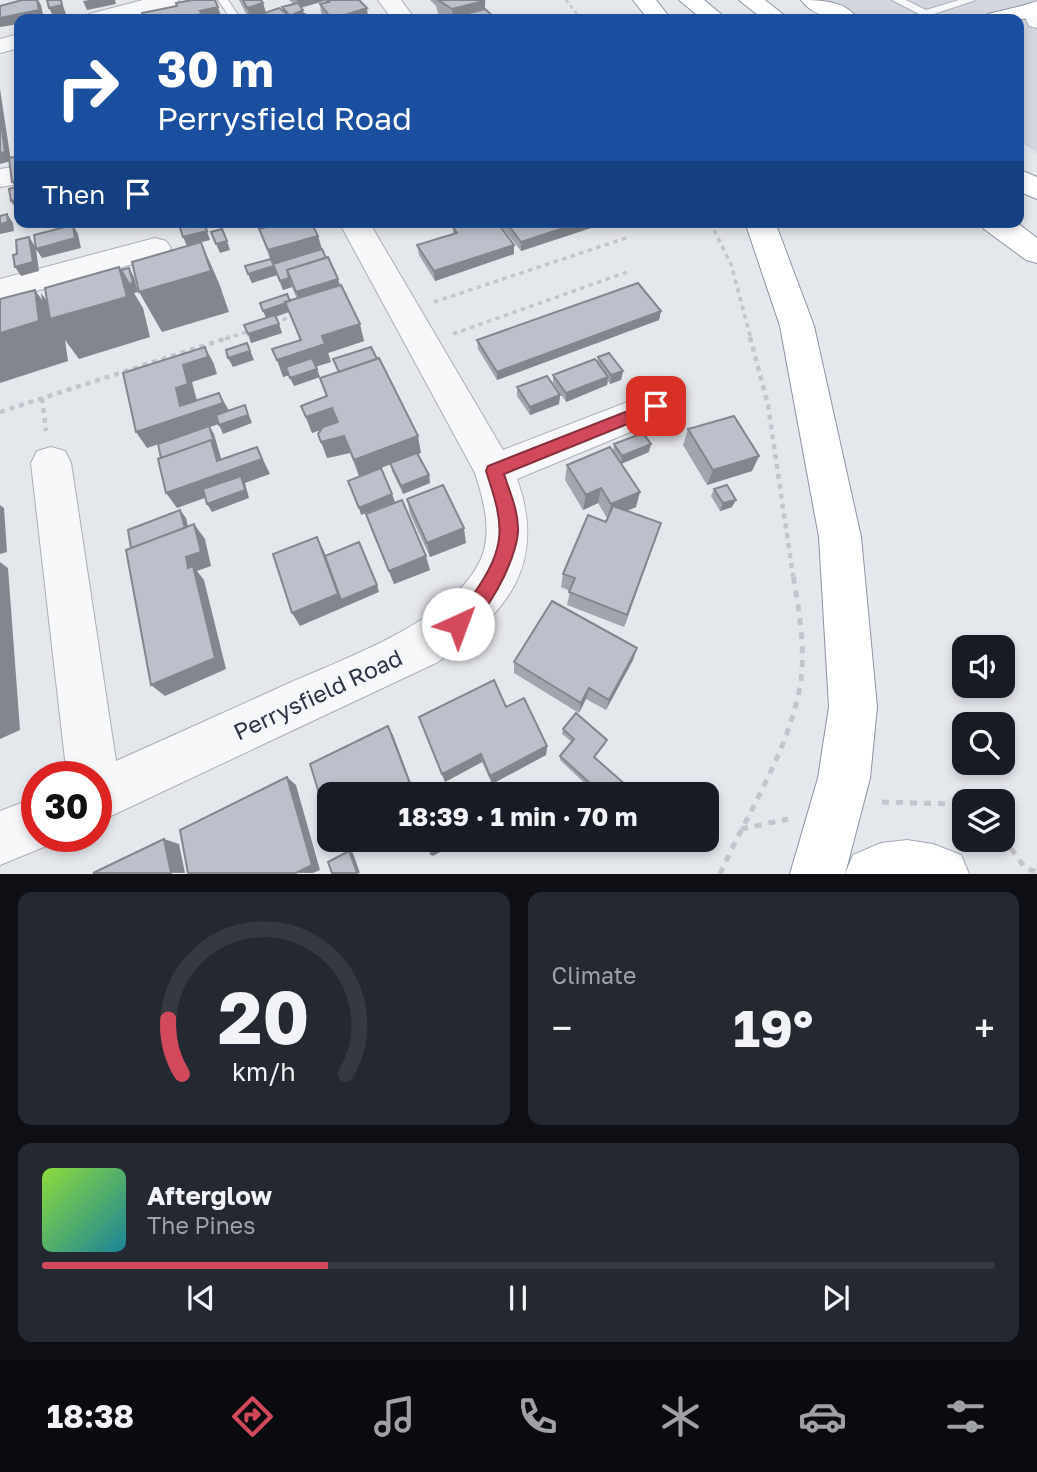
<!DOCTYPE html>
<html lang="en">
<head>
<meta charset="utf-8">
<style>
  :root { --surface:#171b24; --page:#242831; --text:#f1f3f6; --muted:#9ea1a6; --line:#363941; --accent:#d1495b }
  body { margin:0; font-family:"Golos Text",sans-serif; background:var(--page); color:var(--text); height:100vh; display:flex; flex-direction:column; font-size:26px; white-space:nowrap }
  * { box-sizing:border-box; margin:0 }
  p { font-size:23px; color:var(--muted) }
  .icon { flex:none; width:38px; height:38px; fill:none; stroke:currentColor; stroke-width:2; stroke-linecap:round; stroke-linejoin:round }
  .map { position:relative; height:874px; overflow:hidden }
  .drawer { display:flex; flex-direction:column; gap:18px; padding:18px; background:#0d0f14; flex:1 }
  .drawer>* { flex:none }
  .banner { position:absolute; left:14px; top:14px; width:1010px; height:214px; border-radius:14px; box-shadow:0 4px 10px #0003; background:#1a4fa0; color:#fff; overflow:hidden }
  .buttons { position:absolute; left:952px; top:635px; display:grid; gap:14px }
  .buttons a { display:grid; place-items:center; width:63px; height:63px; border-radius:14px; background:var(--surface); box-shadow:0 4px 10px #0003; font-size:35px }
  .speed { position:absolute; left:21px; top:761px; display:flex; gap:14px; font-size:35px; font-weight:700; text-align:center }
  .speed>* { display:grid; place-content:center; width:91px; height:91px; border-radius:50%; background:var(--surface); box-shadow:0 4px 10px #0003; line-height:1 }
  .speed .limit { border:10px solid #d22; background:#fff; color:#111 }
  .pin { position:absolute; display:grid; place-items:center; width:60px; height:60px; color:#fff; margin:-30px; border-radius:14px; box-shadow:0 4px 10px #0006 }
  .me { position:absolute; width:77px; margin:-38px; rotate:43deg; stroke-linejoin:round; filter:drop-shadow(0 0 5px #0008) }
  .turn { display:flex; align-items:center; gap:24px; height:147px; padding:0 28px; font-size:32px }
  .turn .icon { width:91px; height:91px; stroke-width:2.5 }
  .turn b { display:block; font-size:49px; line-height:60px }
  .then { display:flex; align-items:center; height:66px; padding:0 28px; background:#0003; gap:14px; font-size:26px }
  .big { font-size:52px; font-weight:700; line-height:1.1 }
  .drawer .tile { flex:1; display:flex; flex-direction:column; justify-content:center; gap:10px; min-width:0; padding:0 24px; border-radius:14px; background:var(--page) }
  .drawer .dial { align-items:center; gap:0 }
  .dial svg { height:182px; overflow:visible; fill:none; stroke:var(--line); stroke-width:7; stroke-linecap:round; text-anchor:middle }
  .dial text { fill:var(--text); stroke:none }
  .song { display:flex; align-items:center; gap:21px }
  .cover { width:84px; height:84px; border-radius:10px; background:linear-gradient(135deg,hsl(90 70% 55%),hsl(190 70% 35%)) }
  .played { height:7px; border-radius:4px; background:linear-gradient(90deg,var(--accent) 30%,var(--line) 30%) }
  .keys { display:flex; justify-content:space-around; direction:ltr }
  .heat { display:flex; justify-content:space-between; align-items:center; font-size:38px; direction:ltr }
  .drawer .tiles { flex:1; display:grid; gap:18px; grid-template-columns:1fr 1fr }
  .tile:last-child { grid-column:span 2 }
  .trip { position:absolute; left:317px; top:782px; width:402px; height:70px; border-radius:14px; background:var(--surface); box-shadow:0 4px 10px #0003; font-weight:700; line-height:70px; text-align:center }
  .menu { display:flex; height:112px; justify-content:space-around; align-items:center; background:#090b0e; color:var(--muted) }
  .menu .icon { width:49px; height:49px }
  .menu .current { color:var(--accent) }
  .menu b { font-size:32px; color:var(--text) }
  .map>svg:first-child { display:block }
</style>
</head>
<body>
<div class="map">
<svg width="1037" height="874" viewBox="0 0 1037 874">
  <rect width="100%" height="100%" fill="#e4e7ec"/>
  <path fill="#d2d6de" d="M 827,0 L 1037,0 L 1037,153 L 1019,141 L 1018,19 L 847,19 Z"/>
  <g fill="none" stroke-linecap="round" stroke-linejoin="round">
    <g stroke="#a9aeb7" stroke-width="2">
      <path id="service" d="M 218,0 L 228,0 L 241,19 L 231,19 Z
        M 892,0 L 906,0 L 926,10 L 959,0 L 976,0 L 925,17 Z"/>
    </g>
    <g stroke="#a9aeb7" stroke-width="2">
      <path id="minor" d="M 143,0 L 179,0 L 176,5 L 122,19 L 86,19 L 89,14 Z
        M 378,0 L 401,0 L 415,19 L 392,19 Z
        M 1037,1 L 1037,28 L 1029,26 L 1022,10 L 1025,5 Z
        M 19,34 L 19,48 L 0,53 L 0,39 Z
        M 19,166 L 19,184 L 0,187 L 0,169 Z
        M 339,222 L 369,222 L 503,450 L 656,391 L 669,396 L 675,406 L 669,416 L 517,479 C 548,565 506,614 438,662 L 96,823 L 96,777 L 67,777 L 31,463 L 37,451 L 51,447 L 65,451 L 71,463 L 116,761 C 170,737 223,713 276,689 C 336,661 450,624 480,561 C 493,534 484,501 475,473 Z
        M 155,238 L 166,241 L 171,248 L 166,255 L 0,301 L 0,279 Z
        M 37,797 L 37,836 L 58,836 L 56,842 L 0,865 L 0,811 Z"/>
    </g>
    <g stroke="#a3abb8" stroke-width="2">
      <path id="primary" d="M 907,840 L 933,844 L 961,855 L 969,874 L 845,874 L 853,855 L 881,843 Z"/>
    </g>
    <g stroke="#8b94a3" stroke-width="2">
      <path id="trunk" d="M 633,0 L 656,0 L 671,19 L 648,19 Z
        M 679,0 L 704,0 L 727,19 L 702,19 Z
        M 739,0 L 765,0 L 789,19 L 763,19 Z
        M 801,0 C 821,0 846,1 858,19 C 838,20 814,18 801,0 Z
        M 1033,3 L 1037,4 L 1037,16 L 1018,20 L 985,19 L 988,14 Z
        M 1018,169 L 1037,177 L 1037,199 L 1018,191 Z
        M 745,222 L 775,222 L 814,326 L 861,537 L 877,707 L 870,778 L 845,874 L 790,874 L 818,778 L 829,707 L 819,537 L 780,326 Z
        M 980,222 L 1016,222 L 1037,238 L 1037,263 L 1026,260 L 984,229 Z"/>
    </g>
    <path stroke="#c2c5cb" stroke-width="2.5" stroke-dasharray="3.5 3.5" stroke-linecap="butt" d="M 566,0 L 581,19"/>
    <path stroke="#c2c5cb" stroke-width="3.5" stroke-dasharray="4.5 4.5" stroke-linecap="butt" d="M 710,222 L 731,264 L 751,339
      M 434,302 L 629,237
      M 274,323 L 295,315
      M 453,334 L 630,271
      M 225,339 L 252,330"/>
    <path stroke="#c2c5cb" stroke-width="4.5" stroke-dasharray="5 5" stroke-linecap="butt" d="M 750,337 L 768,405 L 793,576
      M 42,398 L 46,431
      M 0,412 L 230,337"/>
    <path stroke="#c2c5cb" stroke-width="5" stroke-dasharray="7 7" stroke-linecap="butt" d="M 882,802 L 956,804 L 964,809
      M 741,829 L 788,819
      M 1003,837 L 1025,868 L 1037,872
      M 720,874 C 747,814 785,757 799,692 C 807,653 799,612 793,574"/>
    <use href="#service" fill="#f7f8fa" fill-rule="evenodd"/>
    <use href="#minor" fill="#f7f8fa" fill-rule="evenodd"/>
    <use href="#primary" fill="#fff" fill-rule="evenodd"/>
    <use href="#trunk" fill="#fff" fill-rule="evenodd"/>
  </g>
  <path fill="#a1a5ae" d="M 239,0 L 262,0 L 266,12 L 283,12 L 282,7 L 294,4 L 289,0 L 359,0 L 368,17 L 367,17 L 370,19 L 327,19 L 321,13 L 320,4 L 325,3 L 324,1 L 301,8 L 304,14 L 309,19 L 249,19 Z
    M 430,0 L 485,0 L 485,9 L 494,19 L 443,19 L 439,16 L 436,6 Z
    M 260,222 L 311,222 L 318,236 L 322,249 L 340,285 L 364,341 L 328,353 L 331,362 L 316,366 L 320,377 L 294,386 L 289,375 L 283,377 L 300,340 L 289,312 L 276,317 L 282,333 L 251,343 L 266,318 L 260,303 L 290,301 L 297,299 L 292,287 L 283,290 L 276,273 L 277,275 L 252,283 L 245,266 L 270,259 L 259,229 L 265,228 L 263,222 L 260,223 Z
    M 503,222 L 609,222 L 521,251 L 503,228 Z
    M 453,227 L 477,227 L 514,254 L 435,281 L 419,255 L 417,245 L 453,234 Z
    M 661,311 L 659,320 L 497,380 L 478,349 L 477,340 Z
    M 598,357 L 623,371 L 621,380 L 610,384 L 608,381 L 607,385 L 566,402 L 553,383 L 553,375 L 597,362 Z
    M 333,359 L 421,453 L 418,454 L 429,475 L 430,483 L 403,494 L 392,471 L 391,464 L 359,476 L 350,453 L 327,458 L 320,430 L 312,433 L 301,406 L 326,397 L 320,378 L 338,372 Z
    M 517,387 L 560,395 L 559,404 L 530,415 L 517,396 Z
    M 688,429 L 759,456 L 752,471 L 707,485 L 683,445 Z
    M 614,444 L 649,452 L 621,464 L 636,507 L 627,511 L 656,538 L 624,627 L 567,605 L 570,591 L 561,587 L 563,574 L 606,522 L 607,518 L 598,503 L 583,510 L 565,480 L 567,465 L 613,452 Z
    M 714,489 L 732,507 L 720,511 L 711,496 Z
    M 407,499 L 466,543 L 430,557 L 410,514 Z
    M 366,514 L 430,570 L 394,584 L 371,529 Z
    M 637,648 L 633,660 L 606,710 L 586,699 L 579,713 L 514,673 L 514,662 Z
    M 506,707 L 547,746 L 546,755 L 492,784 L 482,762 L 445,782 L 419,717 Z
    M 563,729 L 607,740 L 605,744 L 595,757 L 636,794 L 596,794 L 560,760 L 560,756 L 572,742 L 562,734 Z"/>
  <path fill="#83868d" d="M 37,0 L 38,0 L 41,5 L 44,19 L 19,19 L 19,24 L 0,27 L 0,18 Z
    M 61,0 L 66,14 L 53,16 L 49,8 Z
    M 90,0 L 115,0 L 116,4 L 87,10 L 83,1 Z
    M 297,0 L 324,0 L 324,1 L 299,8 Z
    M 479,0 L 485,0 L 485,18 L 453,17 L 452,9 Z
    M 263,3 L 267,18 L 272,17 L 273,19 L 264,19 L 259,15 L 260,19 L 251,19 L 247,8 Z
    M 218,7 L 221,16 L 203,19 L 176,19 L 200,11 Z
    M 367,8 L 368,17 L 360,19 L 332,19 Z
    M 303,10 L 305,19 L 291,19 L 290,16 Z
    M 288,15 L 289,19 L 275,19 Z
    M 0,89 L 11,161 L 0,164 Z
    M 19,180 L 19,193 L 12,182 Z
    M 19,199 L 19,210 L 17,211 L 11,201 Z
    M 7,214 L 13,223 L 14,231 L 0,234 L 0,224 Z
    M 99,222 L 121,222 L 102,227 Z
    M 204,222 L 210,240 L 187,246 L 183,237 Z
    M 582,222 L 609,222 L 521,251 L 521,242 Z
    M 73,225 L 78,234 L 81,248 L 42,258 L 36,249 L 39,271 L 21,276 L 15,267 L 29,237 L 35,246 Z
    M 318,236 L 323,253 L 274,268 L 277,275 L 252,283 L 248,274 L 273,266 L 268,250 Z
    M 227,241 L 230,250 L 220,253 L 216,244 Z
    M 201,242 L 219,283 L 229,312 L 162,332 L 139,292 Z
    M 514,245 L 514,254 L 435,281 L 434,271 Z
    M 119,267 L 129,284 L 129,268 L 134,277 L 138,292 L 134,293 L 143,308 L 150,337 L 79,359 L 65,340 L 68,361 L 0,383 L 0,333 L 35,290 L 42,300 L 41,293 L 48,302 Z
    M 289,278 L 292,287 L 283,290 L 280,281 Z
    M 338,279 L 343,296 L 302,309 L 296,292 Z
    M 286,303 L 289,312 L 267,319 L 263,311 Z
    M 661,311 L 659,320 L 497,380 L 497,372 Z
    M 279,324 L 282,333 L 251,343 L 248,334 Z
    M 360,324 L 364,341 L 328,353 L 331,362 L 283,377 L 277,360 L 322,336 Z
    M 247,343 L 254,360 L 233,367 L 228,358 Z
    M 205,347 L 214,364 L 217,374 L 192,382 L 197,401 L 219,393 L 228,409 L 231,420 L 210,427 L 214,434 L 225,472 L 257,447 L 270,474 L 245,483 L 249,498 L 212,512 L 207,504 L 243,484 L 177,508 L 166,493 L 169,475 L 210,427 L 147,448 L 136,432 L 180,406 L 176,388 L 183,365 Z
    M 317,369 L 320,377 L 294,386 L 290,378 Z
    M 623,371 L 621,380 L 610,384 L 611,375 Z
    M 608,377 L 607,385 L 566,402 L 566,393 Z
    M 560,395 L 559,404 L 530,415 L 530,407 Z
    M 245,405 L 252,423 L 223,434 L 219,425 Z
    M 332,408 L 338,424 L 312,433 L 306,417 Z
    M 344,436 L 350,453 L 327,458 L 321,442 Z
    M 418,436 L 421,453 L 359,476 L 354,460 Z
    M 651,444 L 649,452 L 621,464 L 622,456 Z
    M 759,456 L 752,471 L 707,485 L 713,470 Z
    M 429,475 L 430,483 L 403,494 L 401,486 Z
    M 601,488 L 598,503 L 583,510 L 586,495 Z
    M 640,492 L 636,507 L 608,519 L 611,504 Z
    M 392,494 L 395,502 L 361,515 L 359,508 Z
    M 736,500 L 732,507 L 720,511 L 723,503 Z
    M 0,505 L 4,508 L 7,552 L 0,554 Z
    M 180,510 L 186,518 L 192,543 L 133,557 Z
    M 661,523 L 656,538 L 624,627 L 627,615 Z
    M 194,524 L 205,539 L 211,566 L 197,571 L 204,580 L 226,669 L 165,696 L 151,685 L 188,568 L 186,557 Z
    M 464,528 L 466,543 L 430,557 L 427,543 Z
    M 317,537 L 324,551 L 342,600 L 377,585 L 379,592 L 300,626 L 292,613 Z
    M 426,556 L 430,570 L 394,584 L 389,571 Z
    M 0,562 L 8,568 L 20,730 L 0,739 Z
    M 637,648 L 633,660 L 606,710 L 609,700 Z
    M 589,688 L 586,699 L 579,713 L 581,703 Z
    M 388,726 L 393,735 L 415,794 L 414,794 Z
    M 607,740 L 605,744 L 592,761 L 594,757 Z
    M 547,746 L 546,755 L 492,784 L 490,776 Z
    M 481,754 L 482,762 L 445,782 L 442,774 Z
    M 287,777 L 296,785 L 320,870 L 313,873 L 296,873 Z
    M 164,839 L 179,844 L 185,873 L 171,873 Z
    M 338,840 L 355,840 L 342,847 L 334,842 Z
    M 360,840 L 377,840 L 358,850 L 351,844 Z
    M 456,840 L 463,840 L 433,856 L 431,854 Z
    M 349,851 L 353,853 L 360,873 L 357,873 Z"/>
  <path fill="#bbc0ca" stroke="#83868d" stroke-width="2" d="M 22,0 L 37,0 L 39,10 L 0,18 L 0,6 Z
    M 47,0 L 61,0 L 62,5 L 49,8 Z
    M 192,0 L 215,0 L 218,7 L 200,11 L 202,14 L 176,19 L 144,19 L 142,13 L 177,6 L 176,3 Z
    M 243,0 L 261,0 L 263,3 L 247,8 Z
    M 327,0 L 359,0 L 367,8 L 332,19 L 320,4 L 329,2 Z
    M 438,0 L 483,0 L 484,1 L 452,9 Z
    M 298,3 L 303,10 L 290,16 L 282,7 Z
    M 279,8 L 288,15 L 275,19 L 272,17 L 264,19 L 259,15 Z
    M 485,9 L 494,17 L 487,19 L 455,19 L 453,17 Z
    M 305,14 L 309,19 L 291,19 L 290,18 Z
    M 364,14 L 370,19 L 345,19 Z
    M 0,116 L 5,152 L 0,153 Z
    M 19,156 L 19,180 L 12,182 L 9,158 Z
    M 16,187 L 19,193 L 19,199 L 11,201 L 9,189 Z
    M 7,214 L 8,222 L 0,224 L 0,216 Z
    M 178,222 L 204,222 L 207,231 L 183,237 Z
    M 264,222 L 311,222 L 318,236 L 268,250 L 259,229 L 266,227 Z
    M 467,222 L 473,222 L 477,227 L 491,222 L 497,222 L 514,245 L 434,271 L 417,245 L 457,233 L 453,227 Z
    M 506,222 L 582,222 L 521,242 Z
    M 73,225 L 75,238 L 36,249 L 34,235 Z
    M 222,229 L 227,241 L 216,244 L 211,232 Z
    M 29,237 L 33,262 L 15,267 L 13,255 L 17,254 L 16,240 Z
    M 201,242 L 211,271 L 139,292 L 132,262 Z
    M 322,249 L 326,258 L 287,270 L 289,278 L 280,281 L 273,264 Z
    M 328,257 L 338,279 L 296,292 L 287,270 Z
    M 271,259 L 274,266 L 248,274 L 245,266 Z
    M 119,267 L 127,297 L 50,319 L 45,288 Z
    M 129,268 L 133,283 L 129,284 L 121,270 Z
    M 638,283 L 661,311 L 497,372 L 477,340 Z
    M 341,285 L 360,324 L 322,336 L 325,344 L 277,360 L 272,349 L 301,340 L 285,302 Z
    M 35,290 L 39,321 L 0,333 L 0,299 Z
    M 287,294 L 290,301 L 285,302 L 286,303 L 263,311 L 260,303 Z
    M 275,315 L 279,324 L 248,334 L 244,325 Z
    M 247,343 L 250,351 L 228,358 L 226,350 Z
    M 205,347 L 208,357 L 183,365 L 188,384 L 176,388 L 180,406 L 219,393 L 223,403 L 136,432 L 123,373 Z
    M 371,347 L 377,359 L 339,372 L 333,359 Z
    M 609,353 L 623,371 L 611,375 L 598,357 Z
    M 312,358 L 317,369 L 290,378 L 286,367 Z
    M 379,358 L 418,436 L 354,460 L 344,436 L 321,442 L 318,434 L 323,427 L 338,422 L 332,408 L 306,417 L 301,406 L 327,396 L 320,378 Z
    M 595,359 L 608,377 L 566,393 L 553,375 Z
    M 547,376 L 560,395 L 530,407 L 517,387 Z
    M 245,405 L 248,415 L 219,425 L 216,415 Z
    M 734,416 L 759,456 L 713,470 L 688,429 Z
    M 209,426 L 216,448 L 211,440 L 161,458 L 158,444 Z
    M 643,433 L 651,444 L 622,456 L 614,444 Z
    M 211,440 L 217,461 L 257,447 L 262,459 L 166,493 L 158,459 Z
    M 610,447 L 640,492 L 611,504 L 601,488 L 586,495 L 567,465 Z
    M 417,453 L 429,475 L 401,486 L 390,463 Z
    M 381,468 L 392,494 L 359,508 L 348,481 Z
    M 241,476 L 245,490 L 207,504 L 203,489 Z
    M 443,485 L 464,528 L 427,543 L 407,499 Z
    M 727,485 L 736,500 L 723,503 L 714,489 Z
    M 402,500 L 426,556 L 389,571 L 366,514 Z
    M 613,506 L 661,523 L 627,615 L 569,592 L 575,578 L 563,574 L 588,515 L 606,522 Z
    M 180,510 L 185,528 L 131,548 L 128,530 Z
    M 194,524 L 201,552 L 186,557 L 188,568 L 193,566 L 215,658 L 151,685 L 126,550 Z
    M 317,537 L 338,594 L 292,613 L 273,554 Z
    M 359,542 L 377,585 L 341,600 L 325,556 Z
    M 552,601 L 637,648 L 609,700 L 589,688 L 581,703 L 514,662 Z
    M 494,680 L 506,707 L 524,698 L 547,746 L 490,776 L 481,754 L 442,774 L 419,717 Z
    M 576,713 L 607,740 L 594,757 L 636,794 L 602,794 L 560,756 L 574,739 L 563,729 Z
    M 388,726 L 414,794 L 329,794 L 329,825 L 310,764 Z
    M 287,777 L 312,865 L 296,873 L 188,873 L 180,830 Z
    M 459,790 L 461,794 L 450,794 Z
    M 164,839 L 171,873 L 93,873 Z
    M 350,840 L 360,840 L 351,844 Z
    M 426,840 L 456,840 L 431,854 Z
    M 349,851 L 357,873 L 332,873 L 328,862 Z"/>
  <path fill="#d1495b" stroke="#882f3b" stroke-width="2" d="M 656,400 L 664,406 L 662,410 L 504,474 C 510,493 519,512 518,532 C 516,561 485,622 458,633 L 451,630 L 448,624 C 453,611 466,605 473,595 C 508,545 504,525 486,471 L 488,466 Z"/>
  <g text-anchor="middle" stroke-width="6" stroke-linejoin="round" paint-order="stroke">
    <g font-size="23" fill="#2b3445" stroke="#f4f6f9">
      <text transform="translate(318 695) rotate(-25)" y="8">Perrysfield Road</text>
    </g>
  </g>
</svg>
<div class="buttons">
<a><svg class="icon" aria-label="sound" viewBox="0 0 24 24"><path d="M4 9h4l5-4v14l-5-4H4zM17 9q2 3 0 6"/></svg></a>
<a><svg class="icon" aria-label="search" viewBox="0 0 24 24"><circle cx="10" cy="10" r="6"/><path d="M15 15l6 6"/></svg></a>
<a><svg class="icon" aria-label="layers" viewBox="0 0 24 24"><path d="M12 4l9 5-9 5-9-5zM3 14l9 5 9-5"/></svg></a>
</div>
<div class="speed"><div class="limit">30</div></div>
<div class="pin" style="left:656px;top:406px;background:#d93025"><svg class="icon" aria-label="arrive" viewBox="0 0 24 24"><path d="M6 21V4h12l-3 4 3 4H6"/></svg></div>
<svg class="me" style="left:458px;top:624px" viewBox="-20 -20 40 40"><circle r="19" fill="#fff"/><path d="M0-13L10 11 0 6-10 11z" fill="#d1495b"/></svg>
<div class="trip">18:39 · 1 min · 70 m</div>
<div class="banner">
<div class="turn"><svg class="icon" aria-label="right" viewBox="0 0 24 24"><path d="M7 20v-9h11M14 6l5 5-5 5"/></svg><div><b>30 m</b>Perrysfield Road</div></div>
<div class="then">Then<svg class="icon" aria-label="arrive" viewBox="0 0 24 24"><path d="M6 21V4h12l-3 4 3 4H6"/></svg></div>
</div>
</div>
<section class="drawer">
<div class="tiles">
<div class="tile dial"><svg viewBox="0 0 100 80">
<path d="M14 69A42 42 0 1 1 86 69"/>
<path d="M14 69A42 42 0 0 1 8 45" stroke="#d1495b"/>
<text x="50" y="56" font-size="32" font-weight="700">20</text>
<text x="50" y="72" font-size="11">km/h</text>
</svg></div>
<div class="tile"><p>Climate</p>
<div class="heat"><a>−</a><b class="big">19°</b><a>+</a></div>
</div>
<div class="tile">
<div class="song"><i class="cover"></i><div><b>Afterglow</b><p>The Pines</p></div></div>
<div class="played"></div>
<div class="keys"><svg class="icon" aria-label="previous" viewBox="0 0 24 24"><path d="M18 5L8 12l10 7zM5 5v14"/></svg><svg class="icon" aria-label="pause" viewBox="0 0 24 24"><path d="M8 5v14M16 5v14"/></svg><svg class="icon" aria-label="next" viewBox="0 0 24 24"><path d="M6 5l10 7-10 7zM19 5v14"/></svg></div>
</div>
</div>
</section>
<nav class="menu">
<b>18:38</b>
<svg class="icon current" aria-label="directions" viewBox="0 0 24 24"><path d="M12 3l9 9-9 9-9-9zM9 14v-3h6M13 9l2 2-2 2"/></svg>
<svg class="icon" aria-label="music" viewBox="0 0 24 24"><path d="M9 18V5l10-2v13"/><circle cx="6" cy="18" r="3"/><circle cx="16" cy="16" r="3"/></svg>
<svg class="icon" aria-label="phone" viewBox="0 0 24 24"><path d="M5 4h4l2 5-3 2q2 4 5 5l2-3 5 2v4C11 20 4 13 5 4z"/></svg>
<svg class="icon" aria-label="climate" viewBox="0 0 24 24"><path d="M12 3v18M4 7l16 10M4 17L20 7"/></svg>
<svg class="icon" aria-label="car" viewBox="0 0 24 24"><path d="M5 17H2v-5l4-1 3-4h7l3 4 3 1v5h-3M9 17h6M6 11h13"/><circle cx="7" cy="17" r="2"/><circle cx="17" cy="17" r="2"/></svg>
<svg class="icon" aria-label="filters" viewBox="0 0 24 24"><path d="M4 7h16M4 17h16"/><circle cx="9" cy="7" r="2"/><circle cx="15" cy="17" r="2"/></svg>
</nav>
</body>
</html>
